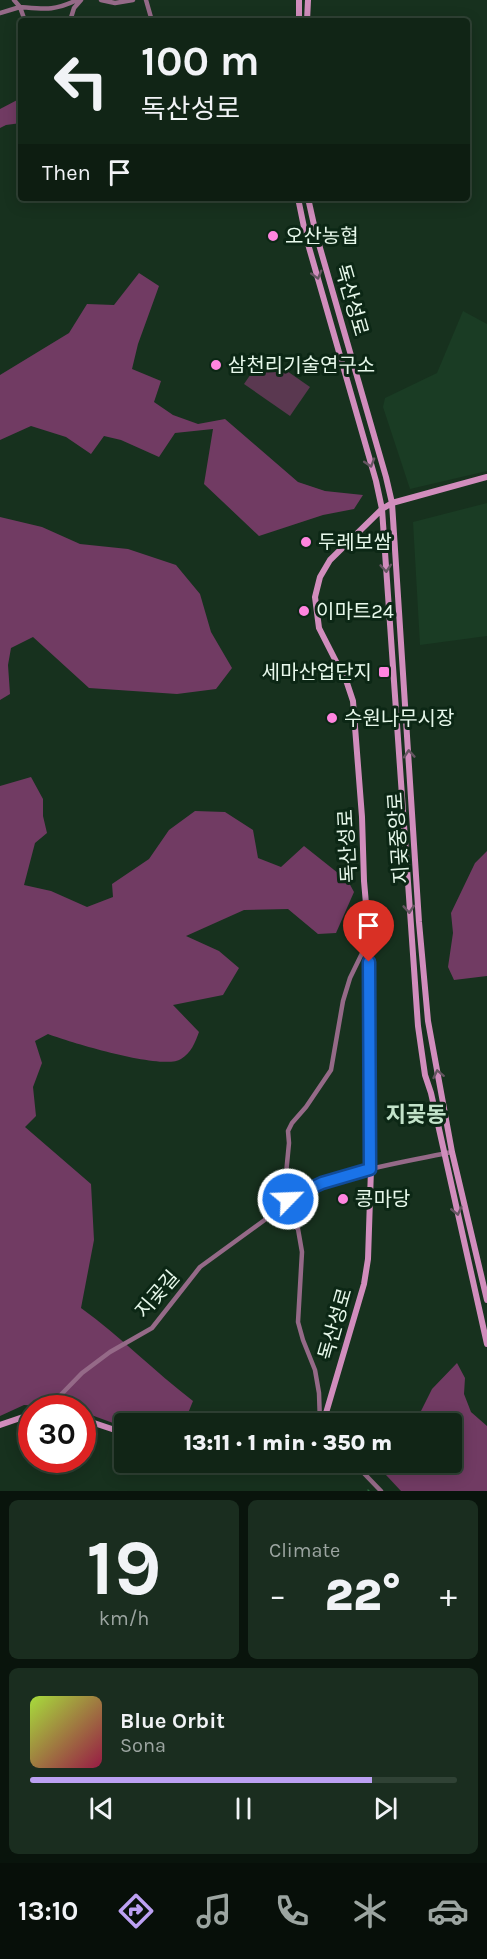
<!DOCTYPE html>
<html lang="en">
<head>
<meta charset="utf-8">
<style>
  :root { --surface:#112516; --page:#1a2d1f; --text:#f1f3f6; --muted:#9ca5a1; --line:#304235; --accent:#bca0f2 }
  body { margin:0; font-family:Karla,"Noto Sans KR",sans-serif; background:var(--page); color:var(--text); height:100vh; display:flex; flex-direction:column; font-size:22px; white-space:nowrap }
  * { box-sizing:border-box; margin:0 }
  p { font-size:20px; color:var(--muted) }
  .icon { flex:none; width:33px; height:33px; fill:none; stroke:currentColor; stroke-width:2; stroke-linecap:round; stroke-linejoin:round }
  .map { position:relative; height:1491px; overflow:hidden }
  .side { display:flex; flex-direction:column; gap:9px; padding:9px; background:#09140c; flex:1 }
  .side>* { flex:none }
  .hud { position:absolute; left:18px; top:18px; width:452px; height:183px; border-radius:6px; box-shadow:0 3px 15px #0003,0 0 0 2px var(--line); background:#112516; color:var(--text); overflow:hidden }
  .speed { position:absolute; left:18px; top:1395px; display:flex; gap:12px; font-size:30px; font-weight:700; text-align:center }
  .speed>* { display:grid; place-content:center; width:78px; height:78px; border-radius:50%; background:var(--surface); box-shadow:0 3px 15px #0003,0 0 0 2px var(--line); line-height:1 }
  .speed .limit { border:9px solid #d22; background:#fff; color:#111 }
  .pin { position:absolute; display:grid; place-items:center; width:51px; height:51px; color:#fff; margin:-62px -26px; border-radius:50% 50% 50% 0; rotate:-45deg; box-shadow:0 0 6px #0007 }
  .pin .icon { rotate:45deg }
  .me { position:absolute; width:66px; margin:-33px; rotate:66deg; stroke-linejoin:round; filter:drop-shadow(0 0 4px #0008) }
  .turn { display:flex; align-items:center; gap:21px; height:126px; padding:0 24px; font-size:27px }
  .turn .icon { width:78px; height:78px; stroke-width:2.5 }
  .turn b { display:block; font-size:42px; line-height:51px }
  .then { display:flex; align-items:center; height:57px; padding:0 24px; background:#0003; gap:12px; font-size:22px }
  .big { font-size:45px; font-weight:800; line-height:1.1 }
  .side .widget { flex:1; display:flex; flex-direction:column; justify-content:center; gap:9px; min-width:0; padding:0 21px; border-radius:9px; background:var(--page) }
  .side .dial { align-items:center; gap:0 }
  .dial b { font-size:78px; line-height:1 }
  .song { display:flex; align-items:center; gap:18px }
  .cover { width:72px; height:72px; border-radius:9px; background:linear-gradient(135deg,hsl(80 70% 55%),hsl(340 70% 35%)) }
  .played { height:6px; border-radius:3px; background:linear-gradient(90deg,var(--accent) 80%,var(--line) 80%) }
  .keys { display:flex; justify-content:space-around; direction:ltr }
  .heat { display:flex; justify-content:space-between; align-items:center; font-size:33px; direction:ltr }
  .side .tiles { flex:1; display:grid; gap:9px; grid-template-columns:1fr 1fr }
  .widget:last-child { grid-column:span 2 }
  .trip { position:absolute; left:114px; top:1413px; width:348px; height:60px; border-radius:6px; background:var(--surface); box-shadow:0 3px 15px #0003,0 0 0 2px var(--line); font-weight:800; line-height:60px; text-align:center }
  .dock { display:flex; height:96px; justify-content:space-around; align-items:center; background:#070f09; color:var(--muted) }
  .dock .icon { width:42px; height:42px }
  .dock .active { color:var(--accent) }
  .dock b { font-size:27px; color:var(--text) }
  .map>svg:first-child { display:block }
</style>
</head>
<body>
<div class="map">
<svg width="487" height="1491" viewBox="0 0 487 1491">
  <rect width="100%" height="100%" fill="#17311e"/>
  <path fill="#1a3c24" d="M 463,311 L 487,324 L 487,471 L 410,489 L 383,407 L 385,398 L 437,373 Z
    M 487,503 L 487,636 L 420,645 L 413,522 Z"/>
  <path fill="#5a3850" d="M 264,355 L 310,387 L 290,416 L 244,384 Z"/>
  <path fill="#713b63" d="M 21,98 L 21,123 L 6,125 L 0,128 L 0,109 Z
    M 139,273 L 159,286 L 138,344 L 132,369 L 161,381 L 154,402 L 173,415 L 198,424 L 225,419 L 298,482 L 325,491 L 363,495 L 354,509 L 323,515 L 259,536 L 204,484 L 213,429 L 175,433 L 159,457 L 121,440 L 104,436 L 91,454 L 66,437 L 31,426 L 0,440 L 0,375 L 69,333 L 87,304 L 114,305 Z
    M 0,517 L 42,527 L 80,544 L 128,549 L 176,565 L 200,594 L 211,632 L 232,668 L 216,689 L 177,694 L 89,688 L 33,637 L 11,648 L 8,665 L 10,694 L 0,700 Z
    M 31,777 L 43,799 L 43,816 L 47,833 L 35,843 L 24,885 L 51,891 L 87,907 L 113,897 L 112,884 L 149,859 L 169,830 L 195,811 L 225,812 L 253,830 L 258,858 L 281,867 L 304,846 L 348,881 L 354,892 L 336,933 L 318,934 L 288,909 L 244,910 L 186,936 L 219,951 L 239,968 L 223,995 L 173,1005 L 199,1032 C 195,1043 191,1053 181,1059 C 164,1071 69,1042 48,1034 L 35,1041 L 42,1063 L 33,1087 L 36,1116 L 25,1127 L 91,1184 L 94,1240 L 81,1308 C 121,1337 154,1371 193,1401 L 184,1423 L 124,1424 L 124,1427 L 83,1412 L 82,1408 L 24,1405 L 0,1416 L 0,786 Z
    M 487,851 L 487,976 L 454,980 L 448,967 L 453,933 L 451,913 L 475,863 Z
    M 457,1363 L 465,1378 L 464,1394 L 471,1412 L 487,1426 L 487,1491 L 401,1491 L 386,1475 L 395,1463 L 452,1462 L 452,1424 L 415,1423 L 432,1389 Z"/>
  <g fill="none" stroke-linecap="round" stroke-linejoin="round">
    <path stroke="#2d6a40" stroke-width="1.5" d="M 368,1490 L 369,1491"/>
    <path stroke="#956a88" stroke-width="4.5" d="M 14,0 L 20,7 C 45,9 54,11 77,0
      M 101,0 L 115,3 L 133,0
      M 146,0 L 152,21
      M 0,13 L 20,7 L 25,21
      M 70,21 L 74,8 L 81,0
      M 288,1199 L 286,1174 L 289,1143 L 288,1131 L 292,1123 L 306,1107 L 331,1070 L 343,1001 L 350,978 L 368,941
      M 281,1208 L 290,1223 L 298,1229 L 302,1252 L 298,1322 L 303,1340 L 315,1370 L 319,1393 L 320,1423
      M 48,1408 L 82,1373 L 110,1352 L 152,1328 L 200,1267 L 281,1208 C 306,1176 411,1161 452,1152
      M 353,1462 L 381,1491"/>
    <path stroke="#d18dbd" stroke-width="6" d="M 299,21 L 299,0
      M 307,21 L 308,0
      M 298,198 L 306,237 L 376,481 L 382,509 L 418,1026 L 425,1075 L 431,1093 L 487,1344
      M 308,198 L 316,234 L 386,477 L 392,503 L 419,922 L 428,1021 L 452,1152 L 487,1300
      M 82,1419 L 124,1433
      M 320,1424 L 326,1413 L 364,1284 L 368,1259 L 371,1169 L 369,938 L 364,881 L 362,817 L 353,701 L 347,683 L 319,628 L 315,597 L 320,577 L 330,560 L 382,509 L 392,503 L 487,477
      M 0,1425 L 32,1414
      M 226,1462 L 253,1462"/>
  </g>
  <defs><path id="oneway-chevron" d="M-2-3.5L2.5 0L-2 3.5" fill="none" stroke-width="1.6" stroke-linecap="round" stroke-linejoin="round" transform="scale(1.5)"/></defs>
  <g stroke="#655561">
    <use href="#oneway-chevron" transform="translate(317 275) rotate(74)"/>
    <use href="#oneway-chevron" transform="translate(370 463) rotate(73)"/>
    <use href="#oneway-chevron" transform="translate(386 568) rotate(86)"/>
    <use href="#oneway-chevron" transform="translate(409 754) rotate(-94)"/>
    <use href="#oneway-chevron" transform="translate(409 909) rotate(86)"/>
    <use href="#oneway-chevron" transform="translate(438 1074) rotate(-102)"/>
    <use href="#oneway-chevron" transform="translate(457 1211) rotate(77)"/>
  </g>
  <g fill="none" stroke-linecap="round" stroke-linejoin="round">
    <g stroke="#114b97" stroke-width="15">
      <path id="route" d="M 288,1199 L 322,1183 L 370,1169 L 369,962"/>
    </g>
    <use href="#route" stroke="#1a73e8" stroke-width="10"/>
  </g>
  <g fill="#ff85df" stroke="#0c2715" stroke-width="2">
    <circle cx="273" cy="236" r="6"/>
    <circle cx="216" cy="365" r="6"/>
    <circle cx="306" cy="542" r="6"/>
    <circle cx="304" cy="611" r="6"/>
    <rect x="378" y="666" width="12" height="12" rx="3"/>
    <circle cx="332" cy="718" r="6"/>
    <circle cx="343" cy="1199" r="6"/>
  </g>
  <g text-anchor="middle" stroke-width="6" stroke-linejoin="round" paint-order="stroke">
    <g font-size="20" fill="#e7f8eb" stroke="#0c2715" text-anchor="start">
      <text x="285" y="243">오산농협</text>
      <text x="228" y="372">삼천리기술연구소</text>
      <text x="318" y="549">두레보쌈</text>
      <text x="316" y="618">이마트24</text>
      <text x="372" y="679" text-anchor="end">세마산업단지</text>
      <text x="344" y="725">수원나무시장</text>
      <text x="355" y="1206">콩마당</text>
    </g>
    <g font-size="20" fill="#e7f8eb" stroke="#0c2715">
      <text transform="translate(352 300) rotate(74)" y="7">독산성로</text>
      <text transform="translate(398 838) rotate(-94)" y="7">지곶중앙로</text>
      <text transform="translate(347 846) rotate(-93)" y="7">독산성로</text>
      <text transform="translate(157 1294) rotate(-49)" y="7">지곶길</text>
      <text transform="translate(335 1324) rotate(-74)" y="7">독산성로</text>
    </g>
    <g font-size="22" font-weight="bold" fill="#c3e3ca" stroke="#0c2715">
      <text x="416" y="1122">지곶동</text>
    </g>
  </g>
</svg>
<div class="speed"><div class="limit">30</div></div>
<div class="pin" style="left:369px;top:962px;background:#d93025"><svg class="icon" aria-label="arrive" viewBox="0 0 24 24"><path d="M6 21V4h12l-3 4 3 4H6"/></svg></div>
<svg class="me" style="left:288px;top:1199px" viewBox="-20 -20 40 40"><circle r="17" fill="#1a73e8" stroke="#fff" stroke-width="3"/><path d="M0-11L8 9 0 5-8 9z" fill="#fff"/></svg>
<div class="trip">13:11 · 1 min · 350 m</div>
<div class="hud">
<div class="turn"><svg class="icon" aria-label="left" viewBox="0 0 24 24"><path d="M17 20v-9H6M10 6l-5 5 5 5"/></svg><div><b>100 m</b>독산성로</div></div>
<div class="then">Then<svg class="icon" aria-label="arrive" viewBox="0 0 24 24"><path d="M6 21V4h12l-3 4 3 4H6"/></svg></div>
</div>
</div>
<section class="side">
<div class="tiles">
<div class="widget dial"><b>19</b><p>km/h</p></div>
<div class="widget"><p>Climate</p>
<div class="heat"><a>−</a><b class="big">22°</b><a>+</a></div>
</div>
<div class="widget">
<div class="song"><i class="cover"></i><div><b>Blue Orbit</b><p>Sona</p></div></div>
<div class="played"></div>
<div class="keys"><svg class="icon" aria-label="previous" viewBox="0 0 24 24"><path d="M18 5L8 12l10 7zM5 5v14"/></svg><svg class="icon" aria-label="pause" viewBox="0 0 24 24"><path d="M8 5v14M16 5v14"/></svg><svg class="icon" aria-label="next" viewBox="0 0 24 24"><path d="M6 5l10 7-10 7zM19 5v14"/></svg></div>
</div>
</div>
</section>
<nav class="dock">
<b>13:10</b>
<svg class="icon active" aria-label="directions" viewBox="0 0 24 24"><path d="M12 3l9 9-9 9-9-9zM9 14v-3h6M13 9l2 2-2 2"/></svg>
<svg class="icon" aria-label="music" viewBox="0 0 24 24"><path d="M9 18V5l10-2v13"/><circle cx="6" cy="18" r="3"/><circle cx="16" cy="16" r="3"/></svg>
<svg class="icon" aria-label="phone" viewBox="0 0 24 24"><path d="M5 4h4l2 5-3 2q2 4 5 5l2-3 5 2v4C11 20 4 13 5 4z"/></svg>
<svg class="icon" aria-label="climate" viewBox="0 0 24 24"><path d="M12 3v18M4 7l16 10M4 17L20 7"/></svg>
<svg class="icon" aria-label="car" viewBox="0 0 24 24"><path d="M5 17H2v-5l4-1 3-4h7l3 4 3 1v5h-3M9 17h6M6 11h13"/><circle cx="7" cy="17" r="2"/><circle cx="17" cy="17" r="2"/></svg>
</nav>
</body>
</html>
